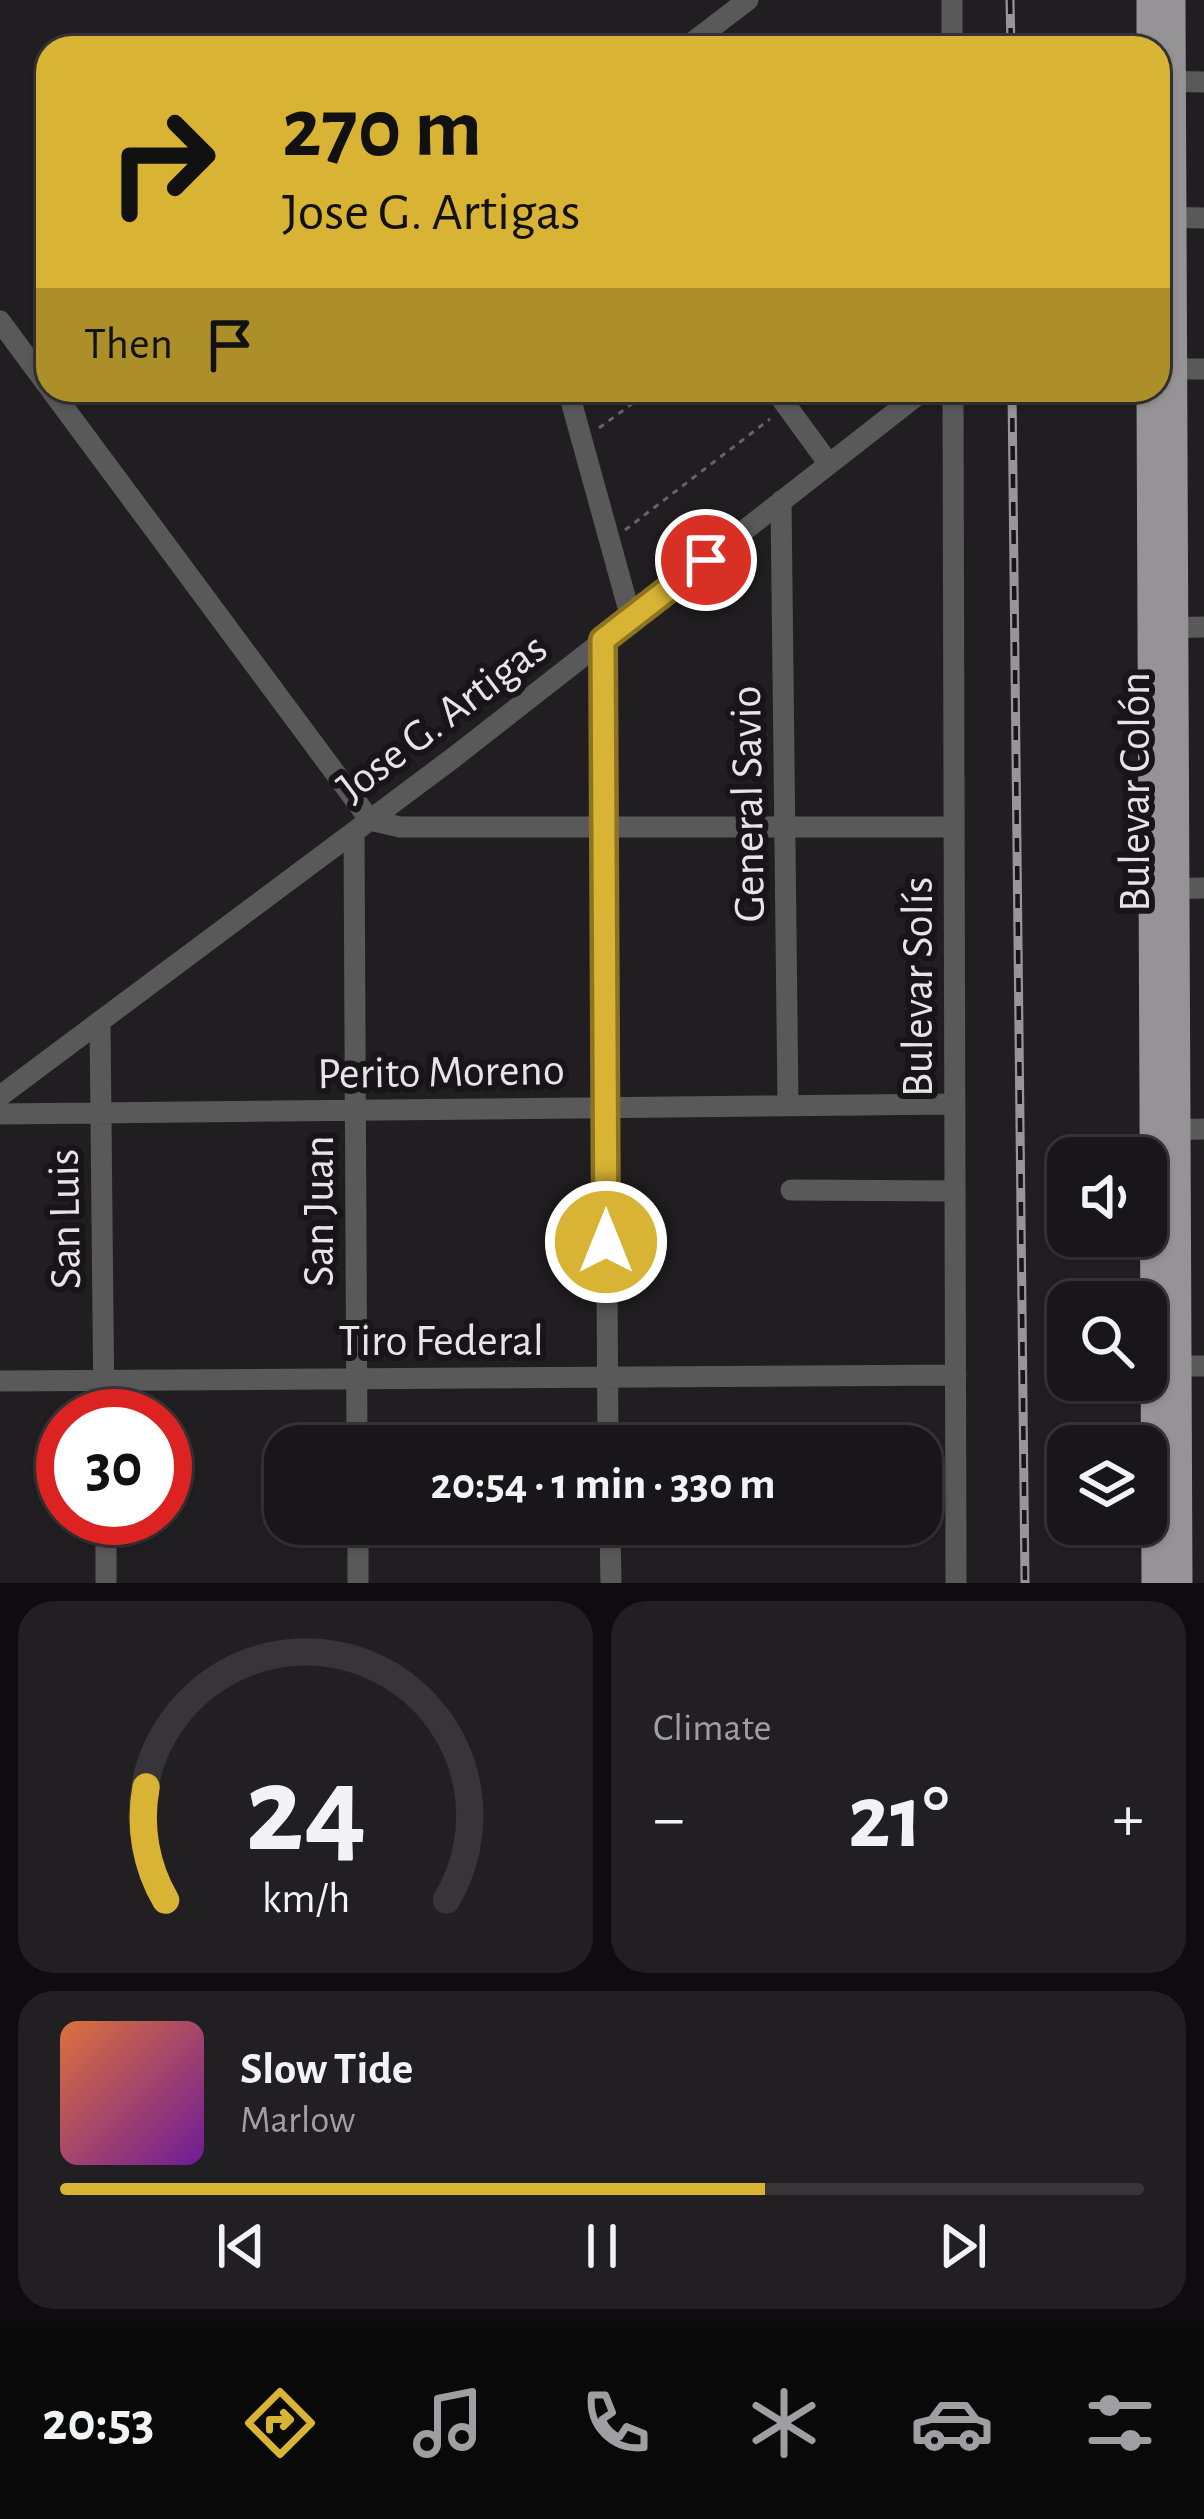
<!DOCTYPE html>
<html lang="en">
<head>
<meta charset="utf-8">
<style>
  :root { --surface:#191619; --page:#221f22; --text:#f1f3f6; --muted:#9f9fa2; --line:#373538; --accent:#d9b334 }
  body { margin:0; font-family:"Alegreya Sans",sans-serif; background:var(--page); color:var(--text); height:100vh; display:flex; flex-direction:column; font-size:45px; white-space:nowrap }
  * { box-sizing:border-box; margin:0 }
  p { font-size:39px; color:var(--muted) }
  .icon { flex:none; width:66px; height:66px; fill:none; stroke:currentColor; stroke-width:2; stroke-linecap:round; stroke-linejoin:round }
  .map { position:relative; height:1583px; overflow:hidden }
  .details { display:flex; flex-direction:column; gap:18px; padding:18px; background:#0e0c0e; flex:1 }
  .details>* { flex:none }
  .top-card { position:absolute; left:36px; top:36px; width:1134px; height:366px; border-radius:36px; box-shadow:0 3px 9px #0004,0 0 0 3px var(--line); background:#d9b334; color:#111; overflow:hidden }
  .buttons { position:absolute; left:1047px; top:1137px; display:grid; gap:24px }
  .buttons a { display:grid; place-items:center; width:120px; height:120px; border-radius:24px; background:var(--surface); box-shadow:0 3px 9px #0004,0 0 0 3px var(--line); font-size:60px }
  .speed { position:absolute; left:36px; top:1389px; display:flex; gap:24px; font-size:60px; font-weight:700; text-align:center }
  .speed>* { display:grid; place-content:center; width:156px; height:156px; border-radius:50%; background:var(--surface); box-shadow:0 3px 9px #0004,0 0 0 3px var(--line); line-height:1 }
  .speed .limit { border:18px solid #d22; background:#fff; color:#111 }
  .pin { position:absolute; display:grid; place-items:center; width:102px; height:102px; color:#fff; margin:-51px; border:6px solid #fff; border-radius:50%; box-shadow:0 3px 12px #0007 }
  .me { position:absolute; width:132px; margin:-66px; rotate:0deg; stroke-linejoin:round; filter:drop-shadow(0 0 9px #0008) }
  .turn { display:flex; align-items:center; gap:42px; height:252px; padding:0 48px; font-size:54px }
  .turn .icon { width:156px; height:156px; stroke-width:2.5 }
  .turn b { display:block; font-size:84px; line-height:102px }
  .then { display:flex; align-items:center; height:114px; padding:0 48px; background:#0003; gap:24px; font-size:45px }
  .big { font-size:90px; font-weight:700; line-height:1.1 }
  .details .tile { flex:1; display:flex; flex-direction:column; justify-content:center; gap:18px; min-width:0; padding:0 42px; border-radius:36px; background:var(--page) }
  .details .dial { align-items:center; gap:0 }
  .dial svg { height:312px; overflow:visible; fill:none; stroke:var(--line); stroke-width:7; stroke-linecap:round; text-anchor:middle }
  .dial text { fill:var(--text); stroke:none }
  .song { display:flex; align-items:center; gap:36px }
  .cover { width:144px; height:144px; border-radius:18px; background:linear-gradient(135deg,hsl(20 70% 55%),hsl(280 70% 35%)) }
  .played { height:12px; border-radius:6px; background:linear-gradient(90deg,var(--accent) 65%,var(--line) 65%) }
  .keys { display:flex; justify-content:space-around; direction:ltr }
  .heat { display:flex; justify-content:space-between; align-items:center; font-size:66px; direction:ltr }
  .details .tiles { flex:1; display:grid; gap:18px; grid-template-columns:1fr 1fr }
  .tile:last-child { grid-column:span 2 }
  .trip { position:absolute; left:264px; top:1425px; width:678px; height:120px; border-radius:36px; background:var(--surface); box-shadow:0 3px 9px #0004,0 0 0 3px var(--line); font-weight:700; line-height:120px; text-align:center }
  .tab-bar { display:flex; height:192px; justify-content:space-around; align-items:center; background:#0a090a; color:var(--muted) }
  .tab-bar .icon { width:84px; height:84px }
  .tab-bar .active { color:var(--accent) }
  .tab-bar b { font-size:54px; color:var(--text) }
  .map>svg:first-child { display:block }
</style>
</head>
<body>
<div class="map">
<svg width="1204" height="1583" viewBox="0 0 1204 1583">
  <rect width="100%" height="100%" fill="#211e21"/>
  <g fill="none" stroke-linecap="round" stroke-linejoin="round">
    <path stroke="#656365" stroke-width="3" stroke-dasharray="6 6" stroke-linecap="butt" d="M 599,428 L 651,390
      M 625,530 L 770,419"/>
    <path stroke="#5a595a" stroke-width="21" d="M 952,0 L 952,48
      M 685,48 L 748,0
      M 1158,81 L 1204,82
      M 1158,217 L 1204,218
      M 0,321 L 48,386
      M 1158,369 L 1204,369
      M 51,390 L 370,820 L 400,827 L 954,827
      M 568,390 L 631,618
      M 775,390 L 829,464
      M 953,390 L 956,1583
      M 781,501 L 788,1105
      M 1163,628 L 1204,627
      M 603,641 L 608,1446
      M 354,832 L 357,1446
      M 1163,889 L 1204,888
      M 100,1021 L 104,1416
      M 0,1096 L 453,758 L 924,390
      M 0,1114 L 955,1104
      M 1165,1130 L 1204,1129
      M 791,1190 L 955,1191
      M 1163,1366 L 1204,1366
      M 0,1381 L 956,1375
      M 106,1518 L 106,1583
      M 358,1524 L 358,1583
      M 610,1524 L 611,1583"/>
    <path stroke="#959396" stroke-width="27" d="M 1150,0 L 1150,48
      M 1172,0 L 1179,1583
      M 1150,390 L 1155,1583"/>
    <g stroke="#979597" stroke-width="9">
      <path id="rail" d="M 1010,0 L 1011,48
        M 1012,390 L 1025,1583"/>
    </g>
    <use href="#rail" stroke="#171518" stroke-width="4.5" stroke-dasharray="14" stroke-linecap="butt"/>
  </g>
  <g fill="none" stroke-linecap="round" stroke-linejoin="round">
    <g stroke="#8d7422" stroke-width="30">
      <path id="route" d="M 606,1242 L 603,640 L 706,560"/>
    </g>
    <use href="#route" stroke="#d9b334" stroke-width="21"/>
  </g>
  <g text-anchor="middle" stroke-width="12" stroke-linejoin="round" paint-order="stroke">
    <g font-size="45" fill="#e6e4e6" stroke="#171518">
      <text transform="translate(441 716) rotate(-37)" y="16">Jose G. Artigas</text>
      <text transform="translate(1133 792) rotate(-90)" y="16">Bulevar Colón</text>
      <text transform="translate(746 804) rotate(-91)" y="16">General Savio</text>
      <text transform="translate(916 987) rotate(-90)" y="16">Bulevar Solís</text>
      <text transform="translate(441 1070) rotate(-1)" y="16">Perito Moreno</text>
      <text transform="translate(317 1211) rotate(-90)" y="16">San Juan</text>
      <text transform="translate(63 1219) rotate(-91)" y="16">San Luis</text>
      <text x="441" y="1355">Tiro Federal</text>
    </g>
  </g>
</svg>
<div class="buttons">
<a><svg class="icon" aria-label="sound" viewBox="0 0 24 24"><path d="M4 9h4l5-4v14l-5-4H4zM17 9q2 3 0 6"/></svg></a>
<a><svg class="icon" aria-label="search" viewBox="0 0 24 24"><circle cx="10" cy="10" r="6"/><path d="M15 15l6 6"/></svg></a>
<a><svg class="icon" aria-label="layers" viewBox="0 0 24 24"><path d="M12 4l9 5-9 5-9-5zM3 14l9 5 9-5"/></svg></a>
</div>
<div class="speed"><div class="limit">30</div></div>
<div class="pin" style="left:706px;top:560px;background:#d93025"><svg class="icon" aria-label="arrive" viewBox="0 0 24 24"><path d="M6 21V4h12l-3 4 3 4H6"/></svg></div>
<svg class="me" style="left:606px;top:1242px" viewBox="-20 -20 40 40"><circle r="17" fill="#d9b334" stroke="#fff" stroke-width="3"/><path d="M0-11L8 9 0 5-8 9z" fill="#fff"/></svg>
<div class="trip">20:54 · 1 min · 330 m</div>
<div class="top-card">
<div class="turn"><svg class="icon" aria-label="right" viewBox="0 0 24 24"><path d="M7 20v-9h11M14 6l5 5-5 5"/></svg><div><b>270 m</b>Jose G. Artigas</div></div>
<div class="then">Then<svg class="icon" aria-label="arrive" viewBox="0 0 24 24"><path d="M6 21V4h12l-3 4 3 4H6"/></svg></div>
</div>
</div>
<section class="details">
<div class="tiles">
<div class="tile dial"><svg viewBox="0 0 100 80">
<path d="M14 69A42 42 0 1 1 86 69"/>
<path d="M14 69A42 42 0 0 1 9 40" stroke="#d9b334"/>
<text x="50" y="56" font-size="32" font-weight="700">24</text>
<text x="50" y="72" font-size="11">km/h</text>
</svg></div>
<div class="tile"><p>Climate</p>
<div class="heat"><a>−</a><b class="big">21°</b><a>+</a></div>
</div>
<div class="tile">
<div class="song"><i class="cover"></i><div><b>Slow Tide</b><p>Marlow</p></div></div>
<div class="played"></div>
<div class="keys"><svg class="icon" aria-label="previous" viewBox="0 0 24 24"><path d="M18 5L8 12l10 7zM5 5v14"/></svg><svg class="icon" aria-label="pause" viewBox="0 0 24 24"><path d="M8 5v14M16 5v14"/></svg><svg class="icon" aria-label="next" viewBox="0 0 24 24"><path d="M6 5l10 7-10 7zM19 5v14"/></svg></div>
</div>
</div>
</section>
<nav class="tab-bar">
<b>20:53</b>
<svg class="icon active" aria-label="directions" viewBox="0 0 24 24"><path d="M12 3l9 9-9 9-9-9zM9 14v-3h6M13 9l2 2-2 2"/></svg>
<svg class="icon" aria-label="music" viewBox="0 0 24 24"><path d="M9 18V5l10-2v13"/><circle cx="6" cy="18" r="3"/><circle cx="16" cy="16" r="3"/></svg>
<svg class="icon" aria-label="phone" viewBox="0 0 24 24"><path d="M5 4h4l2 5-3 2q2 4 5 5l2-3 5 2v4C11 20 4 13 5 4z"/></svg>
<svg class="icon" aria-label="climate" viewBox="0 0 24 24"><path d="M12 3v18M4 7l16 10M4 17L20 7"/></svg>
<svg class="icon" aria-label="car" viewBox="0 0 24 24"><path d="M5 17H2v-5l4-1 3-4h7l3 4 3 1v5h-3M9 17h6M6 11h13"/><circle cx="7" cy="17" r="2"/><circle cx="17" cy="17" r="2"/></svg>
<svg class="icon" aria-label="filters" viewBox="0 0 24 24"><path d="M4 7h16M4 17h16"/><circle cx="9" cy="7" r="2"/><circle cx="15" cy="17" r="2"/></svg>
</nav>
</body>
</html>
